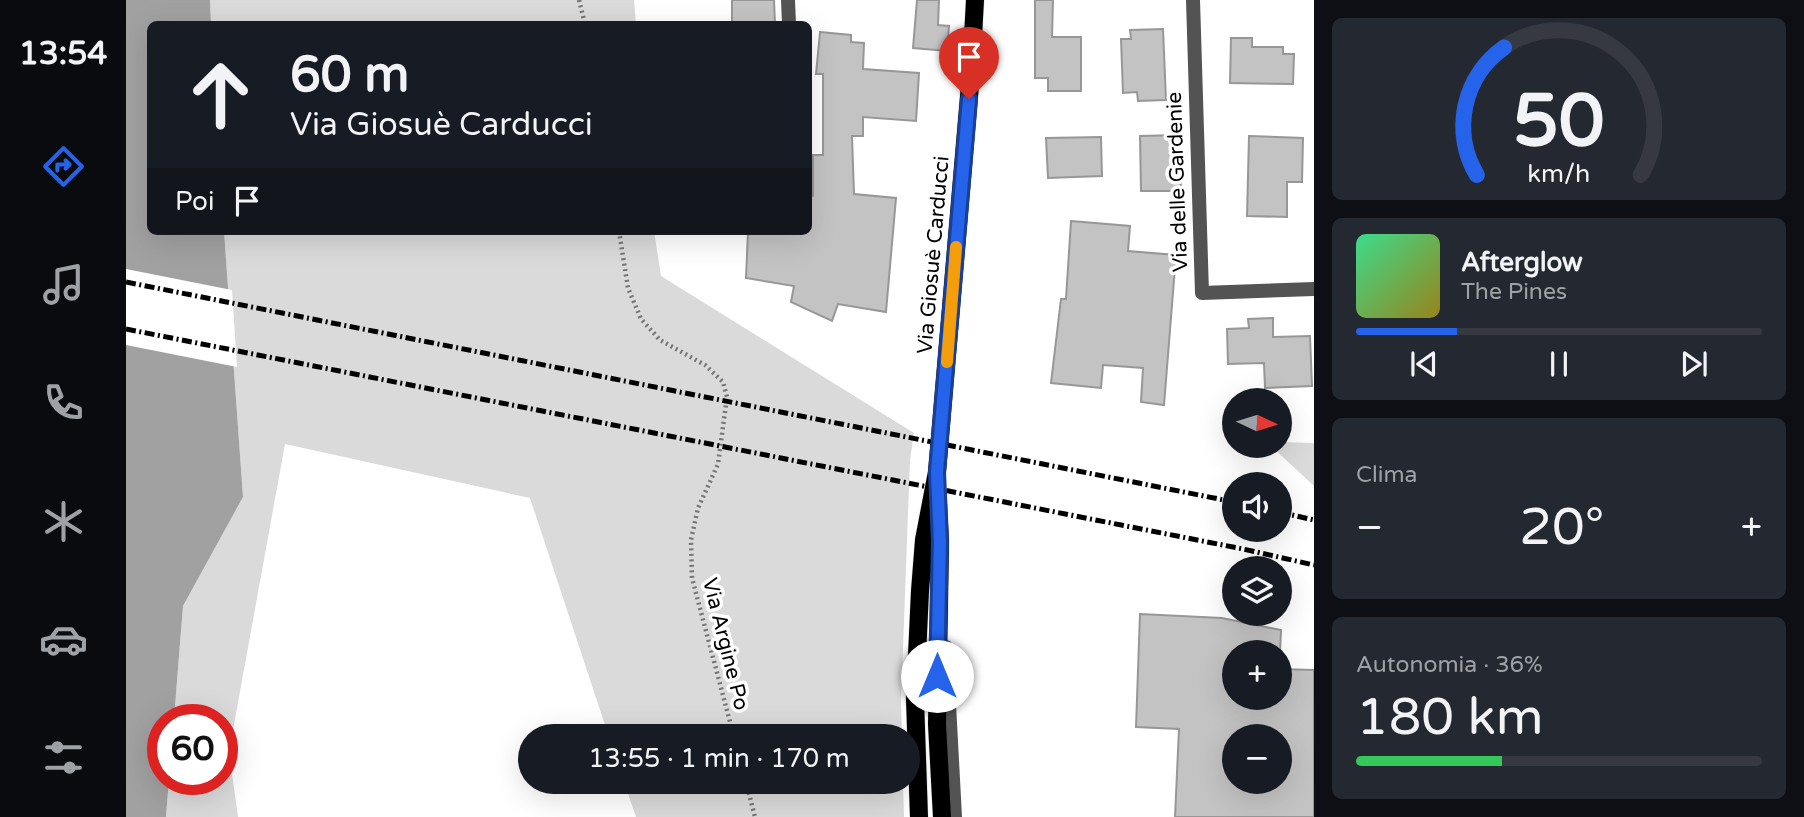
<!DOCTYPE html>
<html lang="it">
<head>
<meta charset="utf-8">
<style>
  :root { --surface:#171b24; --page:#242831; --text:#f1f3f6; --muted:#9ea1a6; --line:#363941; --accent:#2563eb }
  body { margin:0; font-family:"Varela Round",sans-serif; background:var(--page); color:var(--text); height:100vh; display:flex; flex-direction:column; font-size:26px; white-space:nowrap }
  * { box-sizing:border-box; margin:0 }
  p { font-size:23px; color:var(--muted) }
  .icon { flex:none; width:38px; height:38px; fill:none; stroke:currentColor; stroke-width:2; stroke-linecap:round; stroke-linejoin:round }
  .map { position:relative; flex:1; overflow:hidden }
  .side { display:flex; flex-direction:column; gap:18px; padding:18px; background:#0d0f14; width:490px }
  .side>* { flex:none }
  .top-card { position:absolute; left:21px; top:21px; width:665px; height:214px; border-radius:10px; box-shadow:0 7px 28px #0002; background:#171b24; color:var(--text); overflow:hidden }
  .needle { width:46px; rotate:94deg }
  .tools { position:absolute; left:1096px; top:388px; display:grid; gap:14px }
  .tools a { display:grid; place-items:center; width:70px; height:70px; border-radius:50%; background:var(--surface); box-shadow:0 7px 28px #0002; font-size:35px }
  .speed { position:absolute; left:21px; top:704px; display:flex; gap:14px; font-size:35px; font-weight:700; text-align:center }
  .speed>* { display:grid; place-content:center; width:91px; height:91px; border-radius:50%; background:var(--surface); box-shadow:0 7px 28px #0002; line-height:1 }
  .speed .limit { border:10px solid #d22; background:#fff; color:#111 }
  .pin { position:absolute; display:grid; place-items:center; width:60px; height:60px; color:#fff; margin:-72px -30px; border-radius:50% 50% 50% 0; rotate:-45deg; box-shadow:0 0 7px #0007 }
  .pin .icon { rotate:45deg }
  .me { position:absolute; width:77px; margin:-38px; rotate:0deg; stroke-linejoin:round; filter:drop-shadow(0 0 5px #0008) }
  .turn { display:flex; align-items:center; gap:24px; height:147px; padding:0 28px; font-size:32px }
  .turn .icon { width:91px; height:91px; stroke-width:2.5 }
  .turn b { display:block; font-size:49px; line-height:60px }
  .then { display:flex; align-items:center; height:66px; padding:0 28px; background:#0003; gap:14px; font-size:26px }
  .big { font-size:52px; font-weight:600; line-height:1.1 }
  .side .tile { flex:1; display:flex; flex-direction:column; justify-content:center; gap:10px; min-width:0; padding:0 24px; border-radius:10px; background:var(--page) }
  .side .dial { align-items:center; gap:0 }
  .dial svg { height:182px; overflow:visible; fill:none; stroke:var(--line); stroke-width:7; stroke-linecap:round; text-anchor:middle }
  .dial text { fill:var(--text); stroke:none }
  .song { display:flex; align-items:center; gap:21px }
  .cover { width:84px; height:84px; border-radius:10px; background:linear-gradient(135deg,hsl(150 70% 55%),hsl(50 70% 35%)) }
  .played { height:7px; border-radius:4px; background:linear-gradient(90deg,var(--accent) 25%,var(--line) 25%) }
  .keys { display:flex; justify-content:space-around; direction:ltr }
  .heat { display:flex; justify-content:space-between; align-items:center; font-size:38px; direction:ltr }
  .charge { height:10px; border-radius:5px; background:linear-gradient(90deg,#34c759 36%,var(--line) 0) }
  .trip { position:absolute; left:392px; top:724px; width:402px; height:70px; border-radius:35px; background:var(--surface); box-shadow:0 7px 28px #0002; font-weight:600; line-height:70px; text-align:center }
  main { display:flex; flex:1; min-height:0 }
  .tab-bar { display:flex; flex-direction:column; width:126px; justify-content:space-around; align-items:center; background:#090b0e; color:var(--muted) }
  .tab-bar .icon { width:49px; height:49px }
  .tab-bar .active { color:var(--accent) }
  .tab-bar b { font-size:32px; color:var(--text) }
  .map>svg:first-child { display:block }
</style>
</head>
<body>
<main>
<nav class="tab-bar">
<b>13:54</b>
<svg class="icon active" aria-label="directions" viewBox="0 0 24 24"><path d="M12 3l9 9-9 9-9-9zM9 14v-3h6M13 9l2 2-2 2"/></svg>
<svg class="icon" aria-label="music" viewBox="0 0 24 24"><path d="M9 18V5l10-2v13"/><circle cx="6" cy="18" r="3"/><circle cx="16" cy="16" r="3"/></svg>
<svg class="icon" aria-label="phone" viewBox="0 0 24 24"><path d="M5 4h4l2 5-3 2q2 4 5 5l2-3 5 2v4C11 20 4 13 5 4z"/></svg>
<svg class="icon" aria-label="climate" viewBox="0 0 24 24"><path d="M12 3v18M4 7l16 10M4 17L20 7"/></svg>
<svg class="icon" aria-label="car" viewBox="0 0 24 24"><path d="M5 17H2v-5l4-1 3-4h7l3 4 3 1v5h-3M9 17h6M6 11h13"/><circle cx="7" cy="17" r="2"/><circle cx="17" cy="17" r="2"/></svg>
<svg class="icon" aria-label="filters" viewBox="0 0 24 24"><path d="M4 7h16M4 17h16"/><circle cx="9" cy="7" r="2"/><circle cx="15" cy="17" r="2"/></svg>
</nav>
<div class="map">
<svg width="1188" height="817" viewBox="0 0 1188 817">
  <rect width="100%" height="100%" fill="#fff"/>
  <path fill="#dadada" d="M 84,0 L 508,0 L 510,24 L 85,24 Z
    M 98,231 L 528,231 L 535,276 L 788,433 L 784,460 L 775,702 L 776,737 L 483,737 L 404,498 L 159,444 L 103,752 L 112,817 L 40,817 L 43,779 L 96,779 L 96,719 L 48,719 L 57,606 L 117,497 Z
    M 1153,442 L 1188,443 L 1188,486 L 1145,446 L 1153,446 Z
    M 498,782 L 777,782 L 778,817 L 510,817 Z"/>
  <path fill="#a1a1a1" d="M 0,0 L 84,0 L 85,24 L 24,24 L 24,231 L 98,231 L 117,497 L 57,606 L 48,719 L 37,719 L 37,779 L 43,779 L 40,817 L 0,817 Z"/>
  <path fill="#fff" d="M 0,269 L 106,290 L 111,367 L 0,345 Z"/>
  <path fill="#c3c3c3" stroke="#979797" stroke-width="2" fill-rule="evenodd" d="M 606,0 L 648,0 L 649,24 L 606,24 Z
    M 791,0 L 813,0 L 812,25 L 823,26 L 821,51 L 787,48 Z
    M 909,0 L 927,0 L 926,37 L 955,37 L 955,91 L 922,91 L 922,78 L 909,78 Z
    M 1037,29 L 1040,100 L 1012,101 L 1011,92 L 997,93 L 995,39 L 1005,39 L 1004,30 Z
    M 694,32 L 725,35 L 725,42 L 738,43 L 737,69 L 793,73 L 790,121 L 737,117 L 737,136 L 726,136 L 728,194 L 770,198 L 760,312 L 712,304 L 706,321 L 665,302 L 668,286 L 620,278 L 622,231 L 682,231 L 682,197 L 687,196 L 687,155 L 697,155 L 697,74 L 690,74 Z
    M 1105,38 L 1126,38 L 1126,47 L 1157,47 L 1157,54 L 1168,54 L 1167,84 L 1104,83 Z
    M 1054,135 L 1055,191 L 1015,191 L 1014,136 Z
    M 1123,136 L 1177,138 L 1176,182 L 1161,182 L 1161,217 L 1121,216 Z
    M 975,137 L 976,176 L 922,178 L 920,138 Z
    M 945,221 L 1004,226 L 1002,251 L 1050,255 L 1038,405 L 1015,402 L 1017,368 L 977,365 L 975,388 L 925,383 L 935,299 L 940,299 Z
    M 1147,318 L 1147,337 L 1184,336 L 1186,386 L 1139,388 L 1138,363 L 1102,364 L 1101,329 L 1123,328 L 1122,319 Z
    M 1014,614 L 1096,618 L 1155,630 L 1154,653 L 1108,653 L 1108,698 L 1153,698 L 1153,669 L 1188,670 L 1188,817 L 1049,817 L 1053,729 L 1010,727 ZM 1108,737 L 1153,737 L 1153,782 L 1108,782 Z"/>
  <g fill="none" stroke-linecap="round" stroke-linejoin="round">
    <g stroke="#dbdbdb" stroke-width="19">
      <path id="primary" d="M 812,503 L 814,542 L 811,724 L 816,817
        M 793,817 L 789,699 L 794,591 L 798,540 L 811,472 L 845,73 L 849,0"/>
    </g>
    <path stroke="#757575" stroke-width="4.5" stroke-dasharray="2 3.5" stroke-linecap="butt" d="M 453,0 L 459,24
      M 493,231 L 502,288 L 515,319 L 534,340 L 579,365 L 597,382 L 601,397 L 592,464 L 572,508 L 565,540 L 566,578 L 608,737
      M 620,782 L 629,817"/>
    <path stroke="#535353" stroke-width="14" d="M 662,0 L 663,24
      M 1067,0 L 1076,293 L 1188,289
      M 820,647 L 829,817"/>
    <use href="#primary" stroke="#000" stroke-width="18"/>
    <path stroke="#000" stroke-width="5" stroke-dasharray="10 3.5 2 3.5" stroke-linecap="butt" d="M 0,282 L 1108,502
      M 0,329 L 1117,549 L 1188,565
      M 1153,512 L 1188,520"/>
  </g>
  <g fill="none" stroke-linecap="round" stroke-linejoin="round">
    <g stroke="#184099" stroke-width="18">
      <path id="route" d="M 811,676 L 814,542 L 811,472 L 843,99"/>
    </g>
    <use href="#route" stroke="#2563eb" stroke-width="12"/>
    <path stroke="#f59e0b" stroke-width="12" d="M 821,362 L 830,247"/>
  </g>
  <g text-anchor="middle" stroke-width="7" stroke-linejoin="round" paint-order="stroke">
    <g font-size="21" fill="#000" stroke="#fff">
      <text transform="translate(1051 182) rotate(-92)" y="7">Via delle Gardenie</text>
      <text transform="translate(807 255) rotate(-85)" y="7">Via Giosuè Carducci</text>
      <text transform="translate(600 644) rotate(76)" y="7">Via Argine Po</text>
    </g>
  </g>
</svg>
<div class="tools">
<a><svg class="needle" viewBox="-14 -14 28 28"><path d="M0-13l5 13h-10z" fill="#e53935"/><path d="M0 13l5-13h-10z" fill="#9ea1a6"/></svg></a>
<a><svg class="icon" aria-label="sound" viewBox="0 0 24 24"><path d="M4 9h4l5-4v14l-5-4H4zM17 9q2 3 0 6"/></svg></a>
<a><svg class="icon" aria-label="layers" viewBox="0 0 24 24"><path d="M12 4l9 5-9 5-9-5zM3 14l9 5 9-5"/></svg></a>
<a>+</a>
<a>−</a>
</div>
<div class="speed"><div class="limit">60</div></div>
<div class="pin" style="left:843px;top:99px;background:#d93025"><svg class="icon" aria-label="arrive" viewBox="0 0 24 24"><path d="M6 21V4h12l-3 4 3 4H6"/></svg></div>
<svg class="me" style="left:811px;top:676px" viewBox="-20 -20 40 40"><circle r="19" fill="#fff"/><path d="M0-13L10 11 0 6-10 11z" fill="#2563eb"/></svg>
<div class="trip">13:55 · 1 min · 170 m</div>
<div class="top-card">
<div class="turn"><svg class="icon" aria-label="ahead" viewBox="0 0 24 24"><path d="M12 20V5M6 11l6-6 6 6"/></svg><div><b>60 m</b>Via Giosuè Carducci</div></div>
<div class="then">Poi<svg class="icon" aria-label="arrive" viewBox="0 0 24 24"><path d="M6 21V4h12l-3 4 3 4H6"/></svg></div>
</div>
</div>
<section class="side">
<div class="tile dial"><svg viewBox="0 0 100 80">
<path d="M14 69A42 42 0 1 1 86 69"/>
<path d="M14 69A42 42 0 0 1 26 13" stroke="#2563eb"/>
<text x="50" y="56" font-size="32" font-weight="700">50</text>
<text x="50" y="72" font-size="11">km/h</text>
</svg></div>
<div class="tile">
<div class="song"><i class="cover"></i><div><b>Afterglow</b><p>The Pines</p></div></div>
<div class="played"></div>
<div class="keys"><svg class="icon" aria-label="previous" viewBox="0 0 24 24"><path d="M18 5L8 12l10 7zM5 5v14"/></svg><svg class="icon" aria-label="pause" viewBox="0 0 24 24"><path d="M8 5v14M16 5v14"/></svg><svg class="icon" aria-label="next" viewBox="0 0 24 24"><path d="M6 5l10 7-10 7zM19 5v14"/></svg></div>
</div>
<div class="tile"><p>Clima</p>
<div class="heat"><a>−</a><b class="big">20°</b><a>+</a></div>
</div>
<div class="tile"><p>Autonomia · 36%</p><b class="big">180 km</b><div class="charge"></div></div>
</section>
</main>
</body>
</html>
